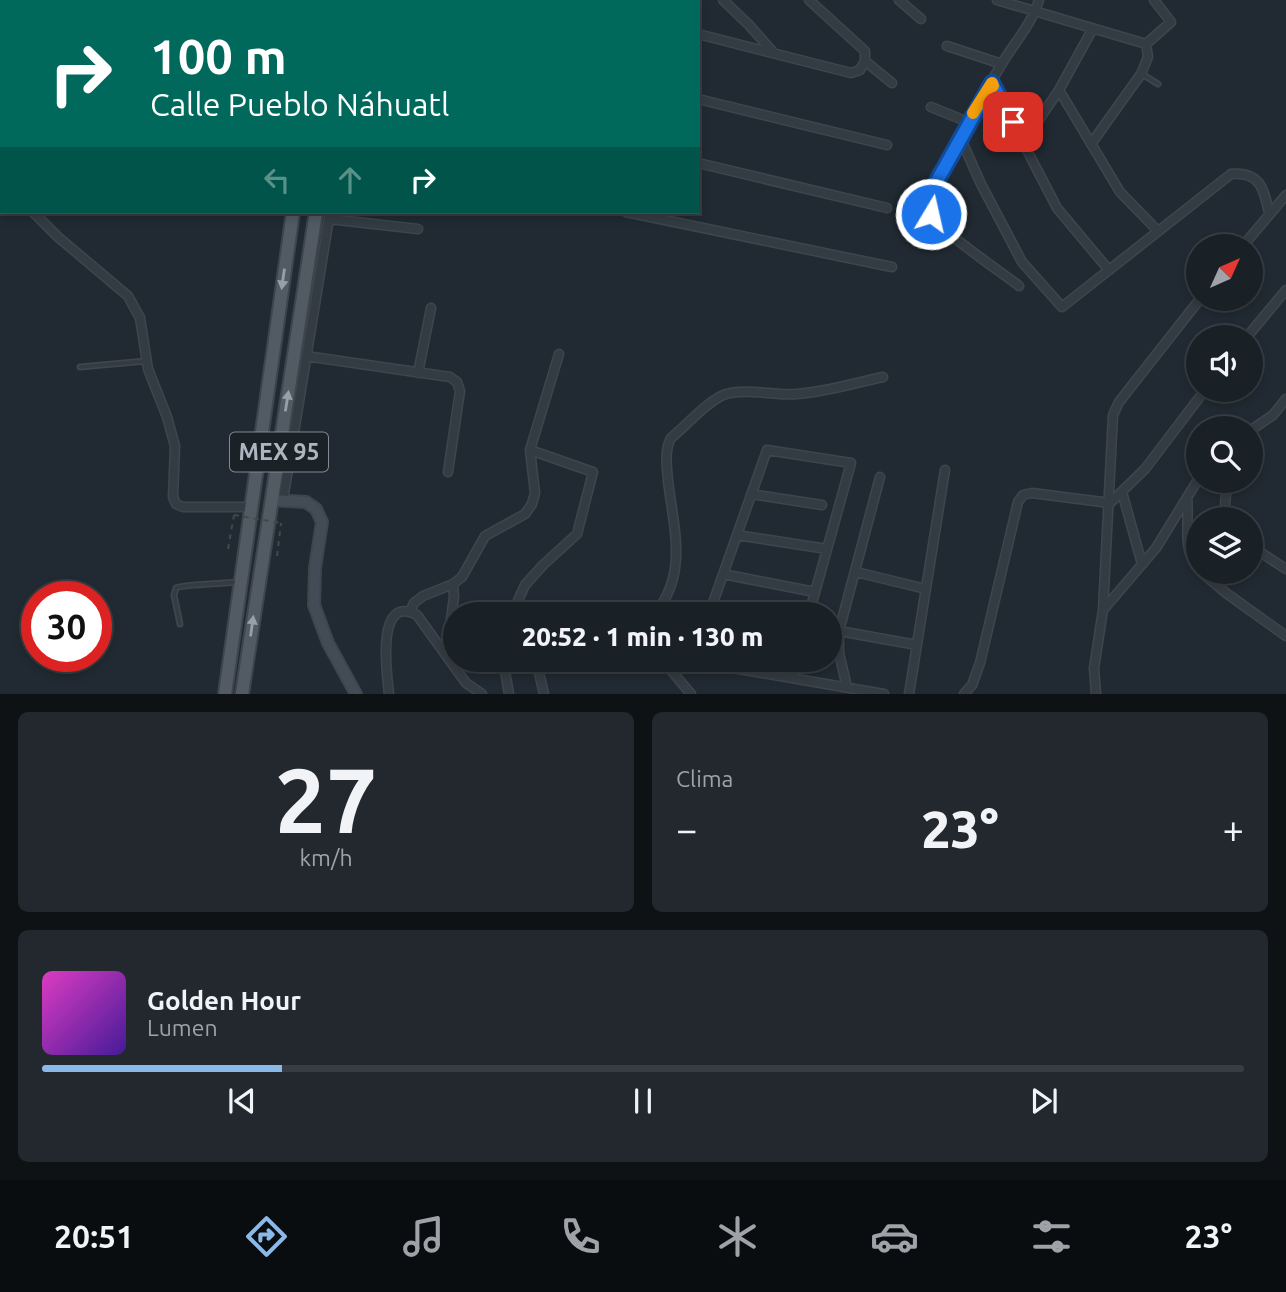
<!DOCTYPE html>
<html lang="es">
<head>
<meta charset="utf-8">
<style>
  :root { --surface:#192026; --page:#22282e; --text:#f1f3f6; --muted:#9fa3a7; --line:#373e43; --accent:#8ab9e9 }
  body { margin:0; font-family:Ubuntu,sans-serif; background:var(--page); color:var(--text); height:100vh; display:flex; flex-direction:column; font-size:26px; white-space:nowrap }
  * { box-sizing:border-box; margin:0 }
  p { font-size:23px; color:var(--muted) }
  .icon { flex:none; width:38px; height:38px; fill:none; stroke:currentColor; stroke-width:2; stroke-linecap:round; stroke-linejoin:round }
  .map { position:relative; height:694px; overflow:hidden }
  .sheet { display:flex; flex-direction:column; gap:18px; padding:18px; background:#0e1215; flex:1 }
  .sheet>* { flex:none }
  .banner { position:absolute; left:0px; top:0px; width:700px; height:214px; box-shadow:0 4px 10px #0003,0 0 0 2px var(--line); background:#00695c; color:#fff; overflow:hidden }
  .needle { width:46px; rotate:45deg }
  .fabs { position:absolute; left:1186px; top:234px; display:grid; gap:14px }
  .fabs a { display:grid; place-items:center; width:77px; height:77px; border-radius:50%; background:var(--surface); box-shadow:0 4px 10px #0003,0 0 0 2px var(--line); font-size:35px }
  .speed { position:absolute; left:21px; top:581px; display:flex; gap:14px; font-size:35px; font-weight:700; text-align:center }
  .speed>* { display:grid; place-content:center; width:91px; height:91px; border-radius:50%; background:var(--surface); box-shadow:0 4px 10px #0003,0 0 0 2px var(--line); line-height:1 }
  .speed .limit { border:10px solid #d22; background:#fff; color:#111 }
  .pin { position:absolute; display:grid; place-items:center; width:60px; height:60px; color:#fff; margin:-30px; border-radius:14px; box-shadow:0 4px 10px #0006 }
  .me { position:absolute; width:77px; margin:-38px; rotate:9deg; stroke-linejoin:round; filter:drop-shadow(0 0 5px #0008) }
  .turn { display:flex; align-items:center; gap:24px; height:147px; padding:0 35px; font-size:32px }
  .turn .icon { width:91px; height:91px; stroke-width:2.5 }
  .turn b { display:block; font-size:49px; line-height:60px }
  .lanes { display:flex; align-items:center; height:66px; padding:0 35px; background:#0003; justify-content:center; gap:35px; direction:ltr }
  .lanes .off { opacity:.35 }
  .big { font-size:52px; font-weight:800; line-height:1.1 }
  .sheet .tile { flex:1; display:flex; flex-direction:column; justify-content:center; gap:10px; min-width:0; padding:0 24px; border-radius:10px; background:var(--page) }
  .sheet .dial { align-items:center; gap:0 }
  .dial b { font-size:91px; line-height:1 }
  .song { display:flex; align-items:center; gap:21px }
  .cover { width:84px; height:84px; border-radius:10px; background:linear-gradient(135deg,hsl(310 70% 55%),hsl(260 70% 35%)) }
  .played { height:7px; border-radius:4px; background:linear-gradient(90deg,var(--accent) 20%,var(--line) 20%) }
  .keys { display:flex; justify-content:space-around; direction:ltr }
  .heat { display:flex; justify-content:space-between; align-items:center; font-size:38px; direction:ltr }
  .sheet .tiles { flex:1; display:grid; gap:18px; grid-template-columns:1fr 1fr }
  .tile:last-child { grid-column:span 2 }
  .trip { position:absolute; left:443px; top:602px; width:399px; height:70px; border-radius:35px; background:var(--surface); box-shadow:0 4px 10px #0003,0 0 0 2px var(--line); font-weight:800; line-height:70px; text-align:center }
  .menu { display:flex; height:112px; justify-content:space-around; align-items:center; background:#0a0d0f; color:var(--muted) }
  .menu .icon { width:49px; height:49px }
  .menu .active { color:var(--accent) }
  .menu b { font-size:32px; color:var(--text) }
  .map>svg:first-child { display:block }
</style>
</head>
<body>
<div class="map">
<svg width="1286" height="694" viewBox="0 0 1286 694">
  <rect width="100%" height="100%" fill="#212a32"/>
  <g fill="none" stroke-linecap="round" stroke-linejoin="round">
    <g stroke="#3e454d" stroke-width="7">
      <path id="lane" d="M 1142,74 L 1158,84
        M 80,367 L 146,361
        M 180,624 L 174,595 L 176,588 C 184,584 223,584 236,582"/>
    </g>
    <g stroke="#3e454d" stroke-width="11">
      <path id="street" d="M 522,0 L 529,2
        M 633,0 L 635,2
        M 723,0 L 749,25 L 772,51
        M 899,0 L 921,19
        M 997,0 L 1146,44
        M 358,2 L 359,0
        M 458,2 L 459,0
        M 698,34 L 851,73 L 860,70 L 865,61 L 865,51 L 809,0
        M 947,46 L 1002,64
        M 865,61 L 892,83
        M 992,83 L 1057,208 L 1108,269
        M 1059,90 L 1120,192 L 1157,230
        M 698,99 L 887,145
        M 931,107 L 968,122
        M 960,137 L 981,184 L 1022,262 L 1062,307 L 1231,174 C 1260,171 1264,189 1269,213
        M 1024,142 L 1059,90 L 1092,30
        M 1091,144 L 1141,74 L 1148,57 L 1146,44 L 1171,22 L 1154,0
        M 698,163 L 887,208
        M 0,180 L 2,182
        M 33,212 L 58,237 L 128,296 L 140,318 L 148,369 L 167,417 L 175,446 L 173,497 L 176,504 L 183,507 L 249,507
        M 626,212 L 892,267
        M 329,219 L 418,229
        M 1242,247 L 1286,195
        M 1019,286 C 1000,271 941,232 931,214 C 930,210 928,207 928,203 C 928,183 988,88 1001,65 C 1014,43 1032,24 1039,0
        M 1246,338 L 1286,290
        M 306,356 L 450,377 L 457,382 L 460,391 L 448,472
        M 418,373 L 431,308
        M 1251,430 L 1273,415 L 1286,399
        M 1227,481 L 1225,506 L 1230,520
        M 1122,492 L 1142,564
        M 751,494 L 822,505
        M 1187,497 C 1190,523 1181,549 1199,570
        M 283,500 L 330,212
        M 737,535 L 827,549
        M 1251,543 L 1263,554 L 1286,569
        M 856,572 L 926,589
        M 1201,572 L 1226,593 L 1286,636
        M 723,574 L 815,592
        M 1103,610 L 1156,548 L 1199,478
        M 410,612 L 414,603 L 423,596 L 453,584 L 462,577 L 485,536 L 525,514 L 532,504 L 535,493 L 530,450 L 559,354
        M 512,614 L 525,585 L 543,565 L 577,534 L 593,472 L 530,450
        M 655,614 C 688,573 674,530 668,481 C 667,467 664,451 671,438 C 686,426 708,400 726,394 C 749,388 774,396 797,394 C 826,392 854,383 883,377
        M 709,614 L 767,450 L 851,463 L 809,614
        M 839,631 L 917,645
        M 446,655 L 454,597 L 453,584
        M 503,660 L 509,694
        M 536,660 L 544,694
        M 607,660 L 620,663 L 692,661 L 884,694
        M 664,662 L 691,694
        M 792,678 L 797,660
        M 847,687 L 839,653 L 839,631 L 880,477
        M 389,694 C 387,675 375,593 417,615 L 466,683 L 482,694
        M 909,694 L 945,470
        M 964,694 L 972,685 L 980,663 L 1018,502 L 1023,495 L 1032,493 L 1110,503 L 1145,469 L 1205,390
        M 1096,694 L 1094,668 L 1103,610 L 1113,415 L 1119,402 L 1200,299"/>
    </g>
    <g stroke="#3e454d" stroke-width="14">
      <path id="secondary" d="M 271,500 L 306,502 L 316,509 L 322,522 L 315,568 L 314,605 L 328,643 L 356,694"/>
    </g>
    <g stroke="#3e454d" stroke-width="16">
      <path id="primary" d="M 324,2 L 324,0
        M 345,2 L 345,0
        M 225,694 L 293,212
        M 242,694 L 316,212"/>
    </g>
    <path stroke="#3b4c4b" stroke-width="2" stroke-dasharray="5 5" stroke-linecap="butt" d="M 228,549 L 234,515
      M 277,556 L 281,523"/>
    <use href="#lane" stroke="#343c43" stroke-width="3.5"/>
    <use href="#street" stroke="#343c43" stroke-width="8"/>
    <use href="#secondary" stroke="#434c56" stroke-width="10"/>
    <use href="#primary" stroke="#525b63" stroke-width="12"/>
    <path stroke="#3b4c4b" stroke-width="2" stroke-dasharray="5 5" stroke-linecap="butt" d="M 234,515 L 281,523"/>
  </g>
  <defs><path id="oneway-solid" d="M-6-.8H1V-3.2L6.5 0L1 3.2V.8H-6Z" transform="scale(1.75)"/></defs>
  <g fill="#97a0a9">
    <use href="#oneway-solid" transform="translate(283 279) rotate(98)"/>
    <use href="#oneway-solid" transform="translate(287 401) rotate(-81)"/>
    <use href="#oneway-solid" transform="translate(252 626) rotate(-82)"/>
  </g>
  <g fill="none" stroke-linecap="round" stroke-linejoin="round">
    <g stroke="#114b97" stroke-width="18">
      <path id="route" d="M 931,214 L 928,203 L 933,188 L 992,83 L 1013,122"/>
    </g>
    <use href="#route" stroke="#1a73e8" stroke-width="12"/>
    <path stroke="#f59e0b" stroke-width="12" d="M 973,113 L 992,83 L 993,86"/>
  </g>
  <g text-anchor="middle" stroke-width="7" stroke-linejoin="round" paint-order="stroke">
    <rect fill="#1a2127" stroke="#828a92" stroke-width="2" x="230" y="432.5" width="98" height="39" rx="5"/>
    <g font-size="23" font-weight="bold" fill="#aeb7c0">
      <text x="279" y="460">MEX 95</text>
    </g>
  </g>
</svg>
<div class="fabs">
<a><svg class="needle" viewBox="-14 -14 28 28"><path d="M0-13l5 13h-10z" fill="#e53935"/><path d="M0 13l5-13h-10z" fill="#9fa3a7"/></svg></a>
<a><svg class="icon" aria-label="sound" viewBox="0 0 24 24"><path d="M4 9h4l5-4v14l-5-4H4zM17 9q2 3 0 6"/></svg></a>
<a><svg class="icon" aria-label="search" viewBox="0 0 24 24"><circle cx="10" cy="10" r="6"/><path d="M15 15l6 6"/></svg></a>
<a><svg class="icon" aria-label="layers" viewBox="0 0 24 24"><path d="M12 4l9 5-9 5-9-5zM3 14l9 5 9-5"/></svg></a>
</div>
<div class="speed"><div class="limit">30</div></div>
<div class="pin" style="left:1013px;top:122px;background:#d93025"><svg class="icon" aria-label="arrive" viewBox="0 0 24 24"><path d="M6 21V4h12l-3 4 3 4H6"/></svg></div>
<svg class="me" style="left:931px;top:214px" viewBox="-20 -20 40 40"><circle r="17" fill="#1a73e8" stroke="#fff" stroke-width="3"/><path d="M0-11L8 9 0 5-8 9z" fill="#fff"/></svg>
<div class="trip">20:52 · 1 min · 130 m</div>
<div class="banner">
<div class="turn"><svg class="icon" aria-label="right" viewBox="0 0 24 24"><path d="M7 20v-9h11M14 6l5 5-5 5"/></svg><div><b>100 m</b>Calle Pueblo Náhuatl</div></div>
<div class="lanes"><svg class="icon off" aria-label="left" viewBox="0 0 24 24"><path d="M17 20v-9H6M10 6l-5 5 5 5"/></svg><svg class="icon off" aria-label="ahead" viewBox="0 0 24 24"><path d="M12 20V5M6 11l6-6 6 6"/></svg><svg class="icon" aria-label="right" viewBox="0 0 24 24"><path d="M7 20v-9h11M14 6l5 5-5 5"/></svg></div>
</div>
</div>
<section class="sheet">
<div class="tiles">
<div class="tile dial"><b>27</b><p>km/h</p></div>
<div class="tile"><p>Clima</p>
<div class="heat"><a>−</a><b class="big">23°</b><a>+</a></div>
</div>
<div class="tile">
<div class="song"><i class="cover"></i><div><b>Golden Hour</b><p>Lumen</p></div></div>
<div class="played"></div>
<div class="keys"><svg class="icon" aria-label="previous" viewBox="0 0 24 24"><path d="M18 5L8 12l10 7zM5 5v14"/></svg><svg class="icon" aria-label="pause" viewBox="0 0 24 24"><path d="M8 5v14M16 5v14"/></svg><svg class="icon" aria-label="next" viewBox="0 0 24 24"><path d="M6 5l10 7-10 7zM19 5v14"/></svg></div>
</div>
</div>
</section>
<nav class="menu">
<b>20:51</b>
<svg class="icon active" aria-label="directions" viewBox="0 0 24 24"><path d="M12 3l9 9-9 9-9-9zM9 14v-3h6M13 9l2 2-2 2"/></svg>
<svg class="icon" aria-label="music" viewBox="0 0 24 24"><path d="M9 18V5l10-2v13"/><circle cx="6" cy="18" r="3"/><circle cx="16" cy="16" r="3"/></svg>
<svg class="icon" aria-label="phone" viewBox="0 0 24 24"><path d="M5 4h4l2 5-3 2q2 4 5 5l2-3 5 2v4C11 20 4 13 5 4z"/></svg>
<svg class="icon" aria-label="climate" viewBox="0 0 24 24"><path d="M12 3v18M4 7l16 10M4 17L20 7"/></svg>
<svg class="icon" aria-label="car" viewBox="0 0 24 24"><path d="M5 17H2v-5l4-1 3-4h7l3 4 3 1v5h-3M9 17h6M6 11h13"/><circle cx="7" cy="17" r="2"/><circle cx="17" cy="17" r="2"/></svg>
<svg class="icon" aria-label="filters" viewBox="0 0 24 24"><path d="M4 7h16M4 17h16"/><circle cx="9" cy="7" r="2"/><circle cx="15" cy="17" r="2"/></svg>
<b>23°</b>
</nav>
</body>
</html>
